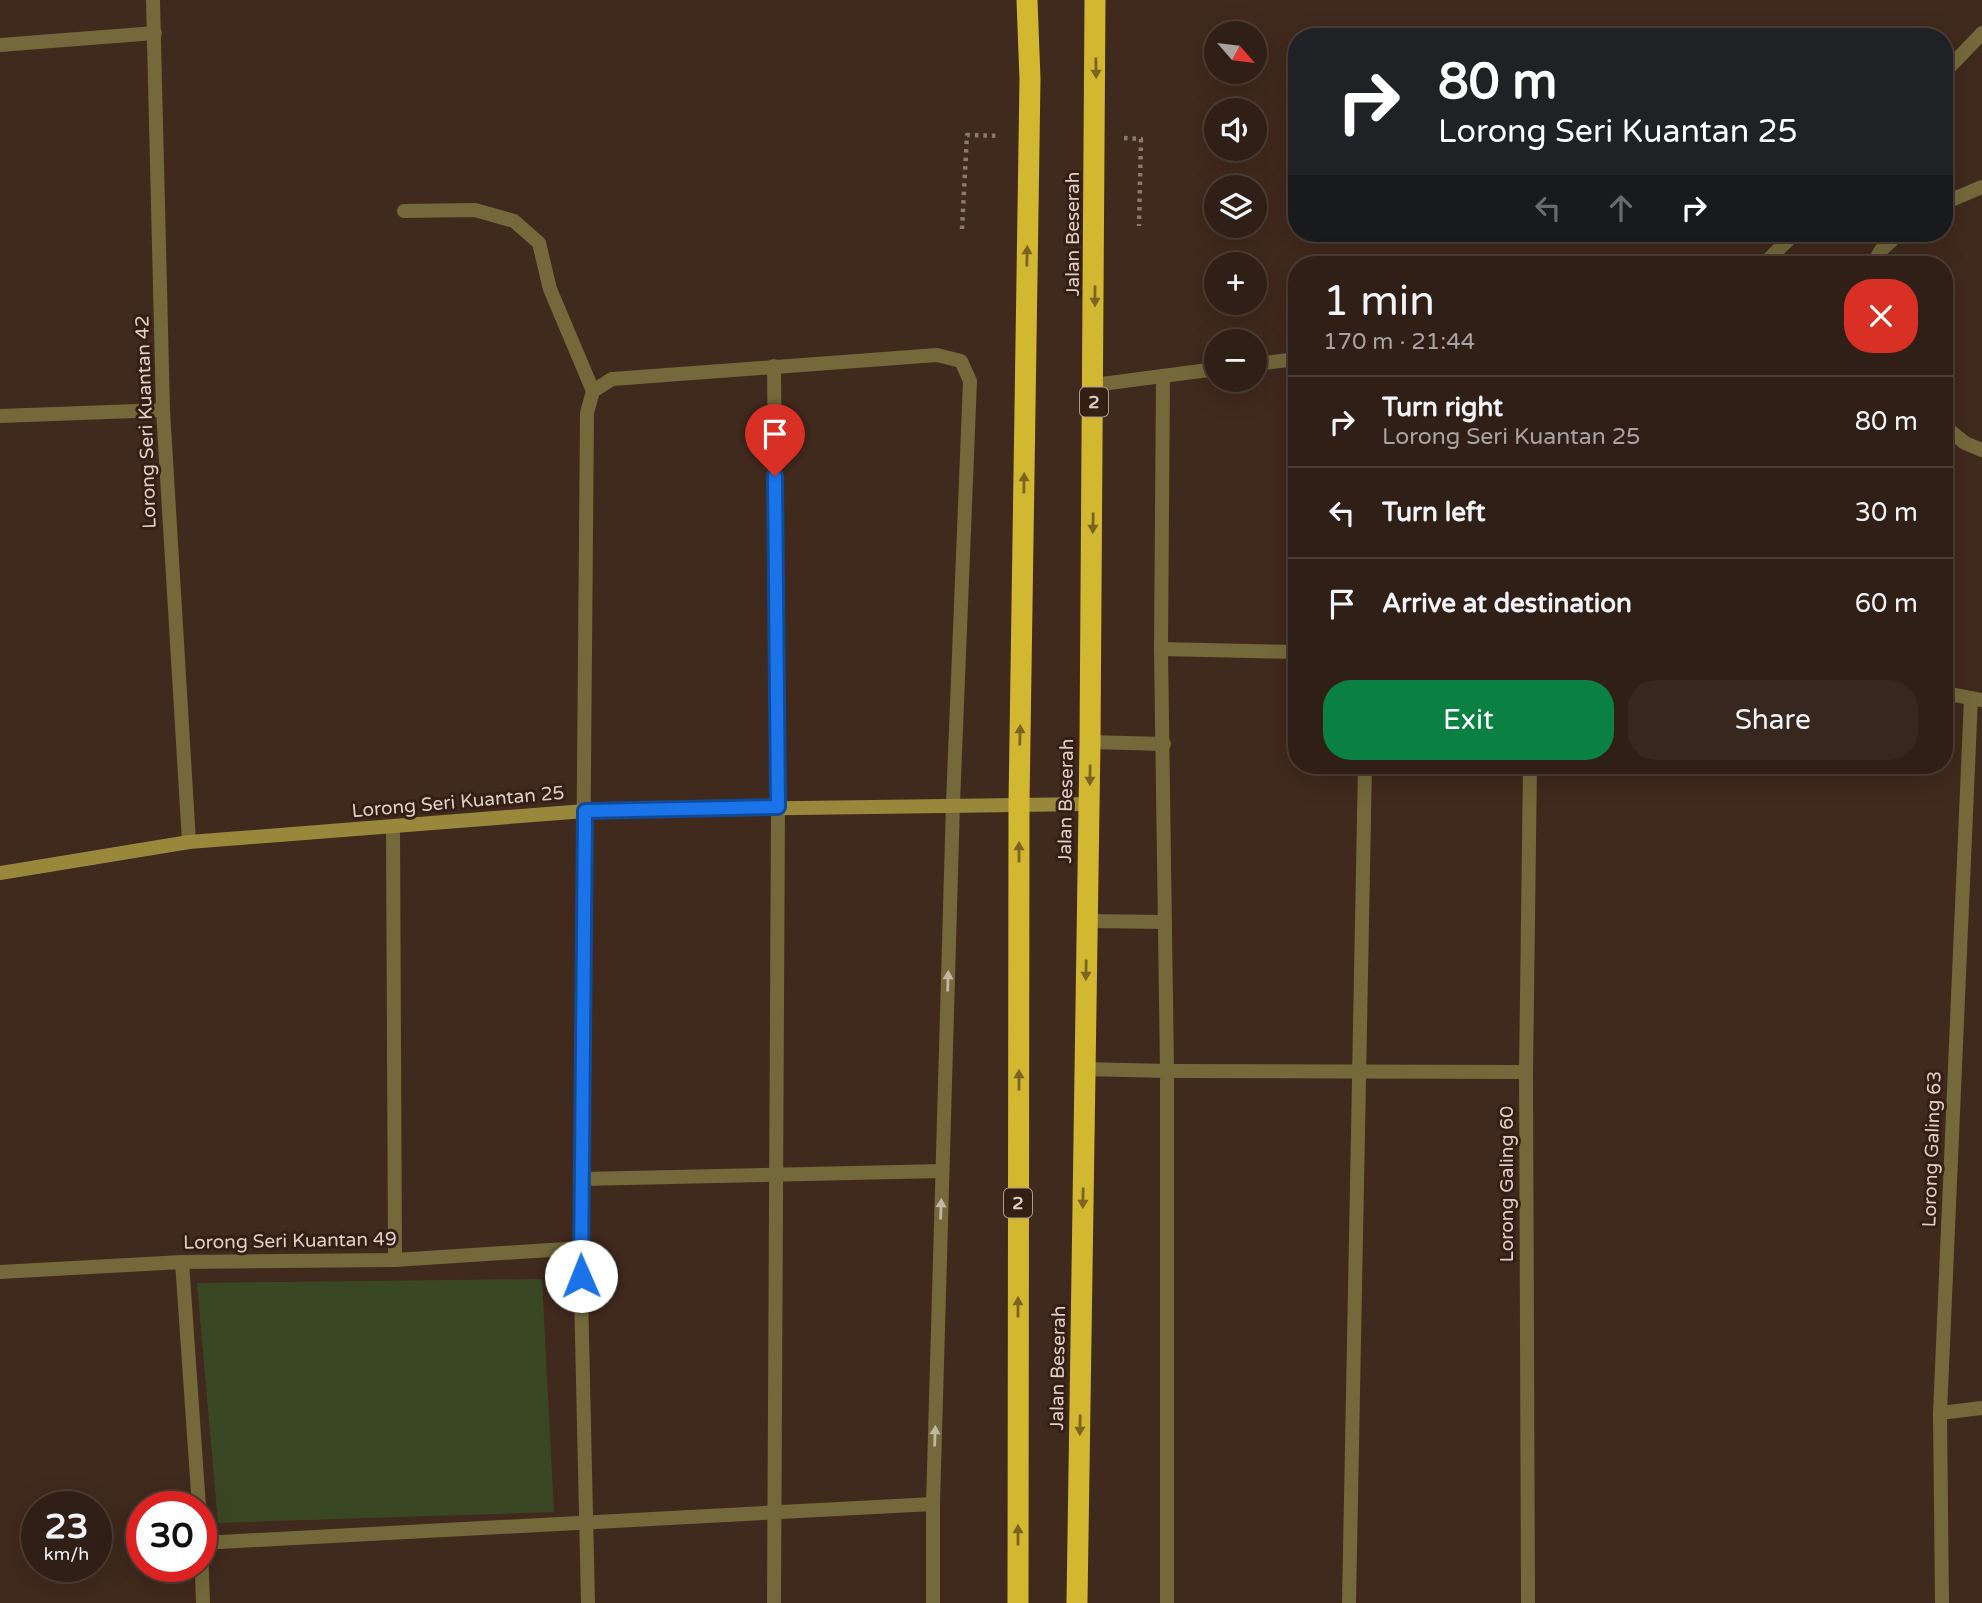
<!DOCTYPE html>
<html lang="en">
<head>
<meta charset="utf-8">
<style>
  :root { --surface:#301f16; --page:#38271f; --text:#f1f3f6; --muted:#a8a2a1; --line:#4b3d35; --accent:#0b8043 }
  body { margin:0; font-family:"Varela Round",sans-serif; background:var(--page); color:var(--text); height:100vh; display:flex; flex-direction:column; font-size:26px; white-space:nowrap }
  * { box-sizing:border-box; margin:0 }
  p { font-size:23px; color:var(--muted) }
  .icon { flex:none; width:38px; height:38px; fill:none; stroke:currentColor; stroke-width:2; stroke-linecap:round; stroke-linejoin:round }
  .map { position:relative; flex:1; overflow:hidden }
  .panel { position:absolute; left:1288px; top:256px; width:665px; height:518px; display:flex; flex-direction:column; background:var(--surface); border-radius:28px; box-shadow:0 7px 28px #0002,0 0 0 2px var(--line) }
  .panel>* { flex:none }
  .hud { position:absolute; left:1288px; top:28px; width:665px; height:214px; border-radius:28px; box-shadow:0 7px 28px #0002,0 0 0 2px var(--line); background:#202124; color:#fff; overflow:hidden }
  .needle { width:46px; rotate:118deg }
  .buttons { position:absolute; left:1204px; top:21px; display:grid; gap:14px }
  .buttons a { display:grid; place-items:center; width:63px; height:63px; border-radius:50%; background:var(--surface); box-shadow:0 7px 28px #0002,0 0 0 2px var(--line); font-size:35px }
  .speed { position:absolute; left:21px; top:1491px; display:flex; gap:14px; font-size:35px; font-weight:700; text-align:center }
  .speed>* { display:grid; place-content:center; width:91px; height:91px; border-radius:50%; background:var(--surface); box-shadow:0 7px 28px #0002,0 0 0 2px var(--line); line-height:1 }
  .speed small { font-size:18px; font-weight:400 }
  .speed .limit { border:10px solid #d22; background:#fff; color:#111 }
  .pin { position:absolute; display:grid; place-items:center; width:60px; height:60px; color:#fff; margin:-72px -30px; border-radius:50% 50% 50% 0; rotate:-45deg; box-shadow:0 0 7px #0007 }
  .pin .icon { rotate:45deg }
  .me { position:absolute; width:77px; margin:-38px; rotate:359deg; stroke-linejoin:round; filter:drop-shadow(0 0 5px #0008) }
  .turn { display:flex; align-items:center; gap:24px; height:147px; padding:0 35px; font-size:32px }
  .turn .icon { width:91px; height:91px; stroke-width:2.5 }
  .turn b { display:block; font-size:49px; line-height:60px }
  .lanes { display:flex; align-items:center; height:66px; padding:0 35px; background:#0003; justify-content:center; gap:35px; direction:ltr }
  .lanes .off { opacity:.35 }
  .round { display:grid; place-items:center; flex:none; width:74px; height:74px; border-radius:28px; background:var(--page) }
  .head { display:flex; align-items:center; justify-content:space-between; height:119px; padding:0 35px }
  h1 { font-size:42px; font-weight:600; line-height:52px }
  .primary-button { display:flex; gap:14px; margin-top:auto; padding:14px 35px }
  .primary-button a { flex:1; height:80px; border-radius:28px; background:var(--accent); color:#fff; font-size:28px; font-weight:600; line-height:80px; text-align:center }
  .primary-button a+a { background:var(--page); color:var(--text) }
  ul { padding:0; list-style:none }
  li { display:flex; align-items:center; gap:21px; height:91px; padding:0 35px; border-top:2px solid var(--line) }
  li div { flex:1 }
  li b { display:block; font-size:26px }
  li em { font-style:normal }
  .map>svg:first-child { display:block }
</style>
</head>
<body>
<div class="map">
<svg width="1982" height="1603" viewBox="0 0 1982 1603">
  <rect width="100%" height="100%" fill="#40291d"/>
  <polygon fill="#3a4725" points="542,1279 554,1512 218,1523 197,1283"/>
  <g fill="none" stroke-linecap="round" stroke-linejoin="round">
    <g stroke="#8b786e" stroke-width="4.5" stroke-dasharray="3.5 5" stroke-linecap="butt">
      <polyline points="1124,138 1141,139 1139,226"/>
      <polyline points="962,229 967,135 1000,136"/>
    </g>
    <g stroke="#73693b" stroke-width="14">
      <polyline points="404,211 475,210 514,221 539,243 550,289 593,391"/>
      <polyline points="1090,742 1164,744"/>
      <polyline points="393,827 395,1260"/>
      <polyline points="1087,921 1165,922"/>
      <polyline points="1167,1071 1526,1072"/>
      <polyline points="581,1179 942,1171"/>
      <polyline points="774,1603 778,807 774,366"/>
      <polyline points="1349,1603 1365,765"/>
    </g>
    <g stroke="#73693b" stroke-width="14">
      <polyline points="153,0 163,410 189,842"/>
      <polyline points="0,45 155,33"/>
      <polyline points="1944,73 1982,33"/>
      <polyline points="1944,203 1982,187"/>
      <polyline points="1764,264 1795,233"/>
      <polyline points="1873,264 1881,250 1900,233"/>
      <polyline points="1255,364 1297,359"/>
      <polyline points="1163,376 1161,649 1167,1071"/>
      <polyline points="1094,385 1216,369"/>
      <polyline points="0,416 163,410"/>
      <polyline points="1944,426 1965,443 1982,450"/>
      <polyline points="1161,649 1297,652"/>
      <polyline points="1944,693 1982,700"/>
      <polyline points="1084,1069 1167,1071 1167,1603"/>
      <polyline points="182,1262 199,1507"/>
      <polyline points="0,1272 182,1262 395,1260 580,1248"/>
      <polyline points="1940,1413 1982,1408"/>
      <polyline points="201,1543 933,1504"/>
      <polyline points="201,1546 203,1603"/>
      <polyline points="588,1603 580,1248 587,413 593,391 612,379 937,355 961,361 970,381 953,803 933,1504 933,1603"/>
      <polyline points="1528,1603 1526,1072 1530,765"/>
      <polyline points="1942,1603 1940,1413 1971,698"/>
    </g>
    <polyline stroke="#99883b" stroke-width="14" points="0,873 189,842 585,811 1089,804"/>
    <g stroke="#d2b731" stroke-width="21">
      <polyline points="1018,1603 1019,803 1030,79 1027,0"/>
      <polyline points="1077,1603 1090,742 1095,0"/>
    </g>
  </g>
  <defs><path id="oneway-solid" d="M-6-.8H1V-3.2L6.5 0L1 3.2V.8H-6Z" transform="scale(1.75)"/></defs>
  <g fill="#7c6321">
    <use href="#oneway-solid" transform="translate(1096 68) rotate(89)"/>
    <use href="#oneway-solid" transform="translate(1027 256) rotate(-89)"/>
    <use href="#oneway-solid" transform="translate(1095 296) rotate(90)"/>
    <use href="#oneway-solid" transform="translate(1024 483) rotate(-89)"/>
    <use href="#oneway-solid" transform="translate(1093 523) rotate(91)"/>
    <use href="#oneway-solid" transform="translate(1020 735) rotate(-89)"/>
    <use href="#oneway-solid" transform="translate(1090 775) rotate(91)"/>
    <use href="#oneway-solid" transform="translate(1019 852) rotate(-90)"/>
    <use href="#oneway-solid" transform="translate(1086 970) rotate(91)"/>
    <use href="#oneway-solid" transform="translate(1019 1080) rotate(-90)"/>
    <use href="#oneway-solid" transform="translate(1083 1198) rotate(91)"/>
    <use href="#oneway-solid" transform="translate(1018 1307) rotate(-90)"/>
    <use href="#oneway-solid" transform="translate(1080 1425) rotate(91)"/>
    <use href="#oneway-solid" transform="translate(1018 1535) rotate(-90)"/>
  </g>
  <g fill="#c3b6a5">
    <use href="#oneway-solid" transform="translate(948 981) rotate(-88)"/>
    <use href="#oneway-solid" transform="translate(941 1209) rotate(-88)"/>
    <use href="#oneway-solid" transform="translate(935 1436) rotate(-88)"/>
  </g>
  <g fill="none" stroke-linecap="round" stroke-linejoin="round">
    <defs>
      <polyline id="route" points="581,1276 585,811 778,807 775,476"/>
    </defs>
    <use href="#route" stroke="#114b97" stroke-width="18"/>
    <use href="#route" stroke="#1a73e8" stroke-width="12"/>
  </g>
  <g text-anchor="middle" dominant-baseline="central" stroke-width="6" stroke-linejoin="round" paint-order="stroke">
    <g fill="#351f14" stroke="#ab9a92" stroke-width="2">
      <rect x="1080" y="387.5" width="28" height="29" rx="5"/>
      <rect x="1004" y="1188.5" width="28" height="29" rx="5"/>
    </g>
    <g font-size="18" font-weight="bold" fill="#decfc8">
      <text x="1094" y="402">2</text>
      <text x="1018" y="1203">2</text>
    </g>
    <g font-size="19" fill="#decfc8" stroke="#351f14">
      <text transform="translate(1073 234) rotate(-90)">Jalan Beserah</text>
      <text transform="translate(146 422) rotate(-92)">Lorong Seri Kuantan 42</text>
      <text transform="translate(1066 801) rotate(-89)">Jalan Beserah</text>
      <text transform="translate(458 802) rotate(-5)">Lorong Seri Kuantan 25</text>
      <text transform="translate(1932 1149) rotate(-88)">Lorong Galing 63</text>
      <text transform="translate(1507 1184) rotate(-90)">Lorong Galing 60</text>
      <text transform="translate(290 1241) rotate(-1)">Lorong Seri Kuantan 49</text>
      <text transform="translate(1058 1368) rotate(-89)">Jalan Beserah</text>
    </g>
  </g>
</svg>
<div class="buttons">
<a><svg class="needle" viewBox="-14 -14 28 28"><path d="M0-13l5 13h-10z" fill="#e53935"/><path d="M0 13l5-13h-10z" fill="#a8a2a1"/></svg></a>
<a><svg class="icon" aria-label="sound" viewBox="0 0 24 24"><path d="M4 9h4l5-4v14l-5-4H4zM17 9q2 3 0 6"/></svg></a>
<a><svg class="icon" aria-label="layers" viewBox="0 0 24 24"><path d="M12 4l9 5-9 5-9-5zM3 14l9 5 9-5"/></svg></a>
<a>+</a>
<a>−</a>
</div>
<div class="speed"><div>23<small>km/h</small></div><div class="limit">30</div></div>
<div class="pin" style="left:775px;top:476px;background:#d93025"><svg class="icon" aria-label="arrive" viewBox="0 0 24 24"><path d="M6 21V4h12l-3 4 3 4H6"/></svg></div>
<svg class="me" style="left:581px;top:1276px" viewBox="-20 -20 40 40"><circle r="19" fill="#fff"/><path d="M0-13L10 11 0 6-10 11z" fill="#1a73e8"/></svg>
<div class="hud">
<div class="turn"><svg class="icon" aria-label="right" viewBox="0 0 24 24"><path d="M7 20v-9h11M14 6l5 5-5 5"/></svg><div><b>80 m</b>Lorong Seri Kuantan 25</div></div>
<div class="lanes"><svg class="icon off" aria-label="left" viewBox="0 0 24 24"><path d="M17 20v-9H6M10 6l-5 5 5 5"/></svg><svg class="icon off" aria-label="ahead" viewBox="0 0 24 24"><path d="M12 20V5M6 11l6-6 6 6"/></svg><svg class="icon" aria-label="right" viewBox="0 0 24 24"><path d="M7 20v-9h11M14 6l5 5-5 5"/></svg></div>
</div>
<section class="panel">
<div class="head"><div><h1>1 min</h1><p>170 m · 21:44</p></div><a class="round" style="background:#d93025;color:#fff"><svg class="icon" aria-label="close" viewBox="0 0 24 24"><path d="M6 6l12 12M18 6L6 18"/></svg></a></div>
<ul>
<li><svg class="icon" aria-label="right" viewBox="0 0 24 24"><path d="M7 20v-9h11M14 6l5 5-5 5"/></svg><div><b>Turn right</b><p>Lorong Seri Kuantan 25</p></div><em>80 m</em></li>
<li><svg class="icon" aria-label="left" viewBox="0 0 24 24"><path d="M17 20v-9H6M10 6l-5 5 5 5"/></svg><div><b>Turn left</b></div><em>30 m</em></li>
<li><svg class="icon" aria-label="arrive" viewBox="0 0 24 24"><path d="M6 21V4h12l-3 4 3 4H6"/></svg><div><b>Arrive at destination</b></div><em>60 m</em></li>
</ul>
<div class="primary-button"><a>Exit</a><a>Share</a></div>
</section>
</div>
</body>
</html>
